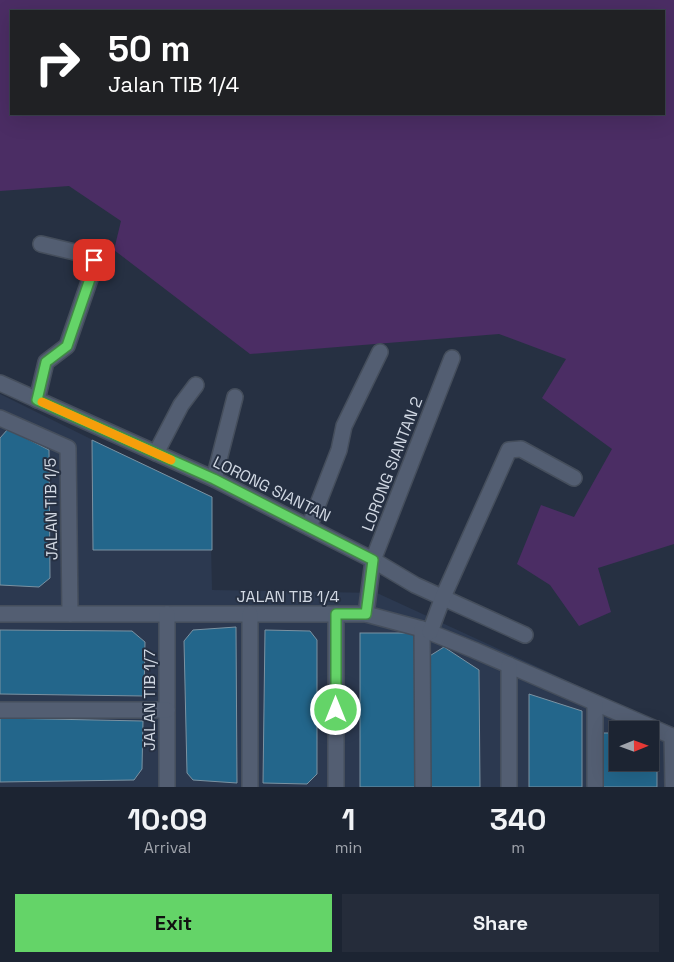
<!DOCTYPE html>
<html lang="en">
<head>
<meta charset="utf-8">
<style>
  :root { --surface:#1c2432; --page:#252c3a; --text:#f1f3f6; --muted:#a0a4ac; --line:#3a414d; --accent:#64d468 }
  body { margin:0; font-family:"Space Grotesk",sans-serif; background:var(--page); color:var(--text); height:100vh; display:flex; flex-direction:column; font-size:19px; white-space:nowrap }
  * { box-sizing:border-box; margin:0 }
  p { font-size:16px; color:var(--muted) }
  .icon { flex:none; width:28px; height:28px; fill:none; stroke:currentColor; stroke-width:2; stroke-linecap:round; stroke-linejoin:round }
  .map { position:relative; height:787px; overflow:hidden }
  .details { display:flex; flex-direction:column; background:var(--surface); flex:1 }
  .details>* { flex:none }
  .hud { position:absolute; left:10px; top:10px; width:655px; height:105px; border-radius:0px; box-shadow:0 5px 20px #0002,0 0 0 1px var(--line); background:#202124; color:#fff; overflow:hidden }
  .needle { width:32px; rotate:89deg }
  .tools { position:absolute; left:609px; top:721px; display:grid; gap:10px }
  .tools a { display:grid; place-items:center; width:50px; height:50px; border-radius:0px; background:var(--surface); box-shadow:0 5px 20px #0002,0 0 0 1px var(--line); font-size:25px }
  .pin { position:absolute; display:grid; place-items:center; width:42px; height:42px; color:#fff; margin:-21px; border-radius:10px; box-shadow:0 2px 8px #0006 }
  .me { position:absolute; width:55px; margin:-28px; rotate:0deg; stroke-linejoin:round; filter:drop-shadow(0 0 4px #0008) }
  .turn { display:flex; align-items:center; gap:18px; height:105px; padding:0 15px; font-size:22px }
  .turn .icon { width:65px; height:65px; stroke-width:2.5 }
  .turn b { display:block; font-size:35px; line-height:42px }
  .eta { display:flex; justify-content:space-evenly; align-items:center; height:85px; text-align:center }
  .eta b { font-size:30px; font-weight:700; line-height:35px }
  .primary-button { display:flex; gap:10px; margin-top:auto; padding:10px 15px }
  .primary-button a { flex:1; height:58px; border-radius:0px; background:var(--accent); color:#111; font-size:20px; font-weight:700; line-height:58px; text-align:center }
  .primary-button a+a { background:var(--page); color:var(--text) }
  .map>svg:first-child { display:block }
</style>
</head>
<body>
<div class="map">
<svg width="674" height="787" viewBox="0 0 674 787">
  <rect width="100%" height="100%" fill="#263042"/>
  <path fill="#2c3950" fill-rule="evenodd" d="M 0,394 L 210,498 L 212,590 L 377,593 L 631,710 L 674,727 L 674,787 L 0,787 ZM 618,730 L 650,730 L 650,762 L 618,762 Z"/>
  <path fill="#4b2d64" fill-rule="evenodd" d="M 0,0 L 674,0 L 674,544 L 598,568 L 611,612 L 579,626 L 550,585 L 517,564 L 541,505 L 574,517 L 612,449 L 542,398 L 566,359 L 499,334 L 250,354 L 114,250 L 121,221 L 69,186 L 0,191 ZM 11,11 L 664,11 L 664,114 L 11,114 Z"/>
  <g fill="#23668b" stroke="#7b92a2">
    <polygon points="8,429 49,450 50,578 39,587 0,585 0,438"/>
    <polygon points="92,440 212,497 212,550 93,550"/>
    <polygon points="236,627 237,783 193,780 187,773 184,641 193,630"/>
    <polygon points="0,630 132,631 145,642 144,696 0,694"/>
    <polygon points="265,630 310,631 317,640 317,774 307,784 263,783"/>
    <rect x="360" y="633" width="55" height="154"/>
    <polygon points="444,647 479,670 480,787 429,787 428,657"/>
    <polygon points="529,694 582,711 582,787 529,787"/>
    <polygon points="0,718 143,721 142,769 134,780 0,782"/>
    <polygon points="603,733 618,733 618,762 650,762 650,751 657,757 657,787 603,787"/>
  </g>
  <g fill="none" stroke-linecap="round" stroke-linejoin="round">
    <defs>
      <g id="minor">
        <polyline points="0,383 214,479 373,560 415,585 525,635"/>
        <polyline points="37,400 46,362 67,346 92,273 94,260 87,255 41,244"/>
        <polyline points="0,418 68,448 70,614"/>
        <polyline points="156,453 181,405 196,385"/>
        <polyline points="214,479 235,397"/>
        <polyline points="309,527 339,450 344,426 380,352"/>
        <polyline points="0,614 366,614 422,629 474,650 674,737"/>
        <polyline points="167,614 167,787"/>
        <polyline points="336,614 336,787"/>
        <polyline points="366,614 373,560 452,358"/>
        <polyline points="422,629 423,787"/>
        <polyline points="430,632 443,597 509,450 521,449 574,478"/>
        <polyline points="509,665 509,787"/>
        <polyline points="595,703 595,787"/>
        <polyline points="0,710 167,710"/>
        <polyline points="672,736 673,787"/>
        <polyline points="250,787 250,614"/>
      </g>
    </defs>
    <use href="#minor" stroke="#454e5c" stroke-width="18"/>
    <use href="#minor" stroke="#535e72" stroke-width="15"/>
  </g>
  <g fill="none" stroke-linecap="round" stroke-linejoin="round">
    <defs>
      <polyline id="route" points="94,260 92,273 67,346 46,362 37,400 214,479 373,560 366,614 336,614 336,710"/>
    </defs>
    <use href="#route" stroke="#418a44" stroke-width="12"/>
    <use href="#route" stroke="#64d468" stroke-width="9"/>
    <polyline stroke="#f59e0b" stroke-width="9" points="42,402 171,460"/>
  </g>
  <g text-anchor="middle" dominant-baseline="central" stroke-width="4" stroke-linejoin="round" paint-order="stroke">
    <g font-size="16" fill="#d1d8e3" stroke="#263042">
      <text transform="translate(392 464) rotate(-69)">LORONG SIANTAN 2</text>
      <text transform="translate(272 489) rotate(26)">LORONG SIANTAN</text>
      <text transform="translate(51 509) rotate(-91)">JALAN TIB 1/5</text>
      <text x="288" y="596">JALAN TIB 1/4</text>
      <text transform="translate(149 700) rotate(-90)">JALAN TIB 1/7</text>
    </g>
  </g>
</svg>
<div class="tools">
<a><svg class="needle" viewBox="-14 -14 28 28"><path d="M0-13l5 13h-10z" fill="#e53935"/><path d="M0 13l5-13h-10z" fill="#a0a4ac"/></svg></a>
</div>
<div class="pin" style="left:94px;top:260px;background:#d93025"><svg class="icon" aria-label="arrive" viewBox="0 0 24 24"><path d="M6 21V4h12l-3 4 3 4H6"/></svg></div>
<svg class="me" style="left:336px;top:710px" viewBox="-20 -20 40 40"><circle r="17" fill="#64d468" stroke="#fff" stroke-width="3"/><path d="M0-11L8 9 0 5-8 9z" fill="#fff"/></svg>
<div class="hud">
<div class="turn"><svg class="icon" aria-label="right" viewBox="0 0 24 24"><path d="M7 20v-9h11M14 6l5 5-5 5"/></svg><div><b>50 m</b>Jalan TIB 1/4</div></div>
</div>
</div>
<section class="details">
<div class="eta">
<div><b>10:09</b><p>Arrival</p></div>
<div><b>1</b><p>min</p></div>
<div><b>340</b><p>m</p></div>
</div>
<div class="primary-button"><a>Exit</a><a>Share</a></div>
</section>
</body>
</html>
